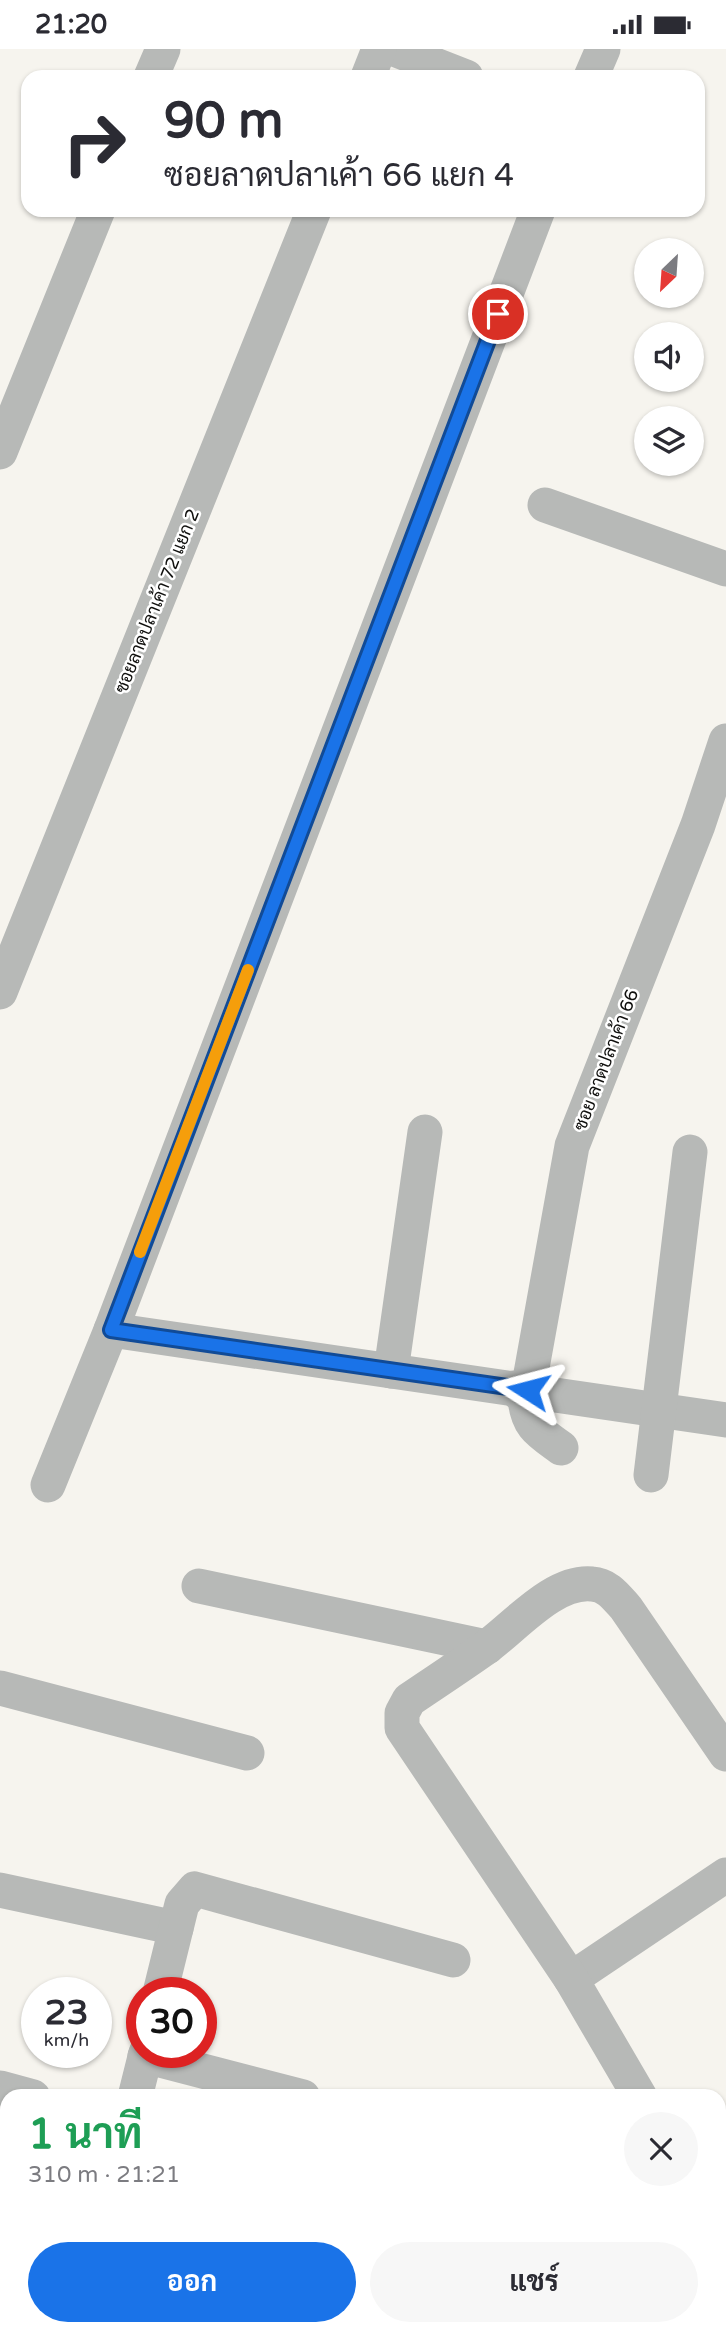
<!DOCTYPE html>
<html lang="th">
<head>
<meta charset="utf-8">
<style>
  :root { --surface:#fff; --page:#f7f7f7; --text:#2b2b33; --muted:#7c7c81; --accent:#1a73e8 }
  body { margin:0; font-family:"Varela Round",Sarabun,sans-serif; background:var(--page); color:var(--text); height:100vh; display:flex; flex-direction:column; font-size:26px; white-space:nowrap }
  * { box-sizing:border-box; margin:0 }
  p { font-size:23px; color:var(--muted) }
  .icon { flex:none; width:38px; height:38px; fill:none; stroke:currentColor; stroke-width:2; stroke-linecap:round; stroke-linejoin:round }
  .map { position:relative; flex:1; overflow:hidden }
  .details { position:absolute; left:0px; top:2040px; width:726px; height:247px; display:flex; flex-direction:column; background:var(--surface); border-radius:21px 21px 0 0; box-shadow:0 2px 5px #0004 }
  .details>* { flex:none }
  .banner { position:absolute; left:21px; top:21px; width:684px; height:147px; border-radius:21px; box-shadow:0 2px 5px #0004; background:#fff; color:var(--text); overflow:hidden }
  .needle { width:46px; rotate:205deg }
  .controls { position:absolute; left:634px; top:189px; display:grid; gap:14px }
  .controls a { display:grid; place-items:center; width:70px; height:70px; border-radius:50%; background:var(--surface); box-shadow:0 2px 5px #0004; font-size:35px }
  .speed { position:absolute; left:21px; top:1928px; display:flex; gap:14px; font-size:35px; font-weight:700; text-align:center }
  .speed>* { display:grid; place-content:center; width:91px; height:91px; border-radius:50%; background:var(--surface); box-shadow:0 2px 5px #0004; line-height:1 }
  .speed small { font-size:18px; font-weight:400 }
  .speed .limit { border:10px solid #d22; background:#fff; color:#111 }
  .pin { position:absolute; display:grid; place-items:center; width:60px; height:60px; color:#fff; margin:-30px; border:4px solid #fff; border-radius:50%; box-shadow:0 2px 7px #0007 }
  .me { position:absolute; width:77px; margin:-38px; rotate:279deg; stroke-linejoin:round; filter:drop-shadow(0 0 5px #0008) }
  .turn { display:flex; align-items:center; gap:24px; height:147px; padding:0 28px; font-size:32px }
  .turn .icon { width:91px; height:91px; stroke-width:2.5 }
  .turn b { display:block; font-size:49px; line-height:60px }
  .round { display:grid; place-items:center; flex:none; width:74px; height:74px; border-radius:37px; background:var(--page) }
  .overview { display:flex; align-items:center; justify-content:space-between; height:119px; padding:0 28px }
  h1 { font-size:42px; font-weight:700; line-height:52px; color:#1e9e55 }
  .button { display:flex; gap:14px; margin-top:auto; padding:14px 28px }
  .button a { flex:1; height:80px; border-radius:42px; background:var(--accent); color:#fff; font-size:28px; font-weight:700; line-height:80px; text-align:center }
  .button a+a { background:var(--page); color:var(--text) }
  .status { display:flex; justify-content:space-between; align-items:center; height:49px; padding:0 35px; background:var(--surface); direction:ltr }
  .status svg { height:19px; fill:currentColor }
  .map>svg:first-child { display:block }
</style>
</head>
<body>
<div class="status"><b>21:20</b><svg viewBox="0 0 49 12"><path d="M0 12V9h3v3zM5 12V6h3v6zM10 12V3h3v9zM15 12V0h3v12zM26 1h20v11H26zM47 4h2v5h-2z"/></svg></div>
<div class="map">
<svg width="726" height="2287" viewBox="0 0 726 2287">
  <rect width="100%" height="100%" fill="#f6f4ee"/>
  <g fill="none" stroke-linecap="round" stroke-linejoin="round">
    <g stroke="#b7b9b7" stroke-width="35">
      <polyline points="394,0 466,28"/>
      <polyline points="151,28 163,0"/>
      <polyline points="368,28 379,0"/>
      <polyline points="591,28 603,0"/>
      <polyline points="0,403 98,161"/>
      <polyline points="545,456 726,520"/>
      <polyline points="0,943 314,161"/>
      <polyline points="111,1281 726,1371"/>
      <polyline points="391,1322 425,1083"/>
      <path d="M 514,1339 L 525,1350 C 528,1378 539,1383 561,1399"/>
      <polyline points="528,1341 572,1097 698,776 726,692"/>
      <polyline points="651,1426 690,1103"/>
      <polyline points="48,1436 111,1281 538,161"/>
      <polyline points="199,1537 487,1598"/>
      <polyline points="0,1639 247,1704"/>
      <polyline points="0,1841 176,1879"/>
      <polyline points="571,1930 726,1826"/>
      <polyline points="160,1944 182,1855 195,1840 453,1911"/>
      <polyline points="145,2007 303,2048"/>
      <polyline points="0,2039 33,2048"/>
      <polyline points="135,2048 146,2004"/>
      <path d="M 640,2048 L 571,1930 L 402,1679 L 402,1664 L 409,1651 C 434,1634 460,1617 484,1600 C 514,1579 553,1531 592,1535 C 608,1536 616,1548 626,1559 L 726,1705"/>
      <polyline points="719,2158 726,2154"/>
      <polyline points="719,2181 726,2191"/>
      <polyline points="171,2280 174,2287"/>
      <polyline points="84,2287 85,2280"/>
      <polyline points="490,2287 502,2280"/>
    </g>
  </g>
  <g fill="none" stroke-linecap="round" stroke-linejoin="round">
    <defs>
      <polyline id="route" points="498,265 111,1281 528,1341"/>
    </defs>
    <use href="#route" stroke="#114b97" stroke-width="18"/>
    <use href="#route" stroke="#1a73e8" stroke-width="12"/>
    <polyline stroke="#f59e0b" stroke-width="12" points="140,1203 248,921"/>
  </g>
  <g text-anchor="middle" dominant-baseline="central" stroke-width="5" stroke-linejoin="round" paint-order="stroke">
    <g font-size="18" fill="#10100e" stroke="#fff">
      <text transform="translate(157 552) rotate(-68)">ซอยลาดปลาเค้า 72 แยก 2</text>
      <text transform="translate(606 1011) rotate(-69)">ซอย ลาดปลาเค้า 66</text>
    </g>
  </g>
</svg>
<div class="controls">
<a><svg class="needle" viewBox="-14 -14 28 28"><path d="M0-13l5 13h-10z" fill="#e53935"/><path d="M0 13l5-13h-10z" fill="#7c7c81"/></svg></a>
<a><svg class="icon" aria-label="sound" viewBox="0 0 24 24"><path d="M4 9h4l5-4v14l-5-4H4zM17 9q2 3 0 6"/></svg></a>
<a><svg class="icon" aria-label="layers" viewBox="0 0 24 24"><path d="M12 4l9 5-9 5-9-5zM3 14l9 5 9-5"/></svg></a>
</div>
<div class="speed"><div>23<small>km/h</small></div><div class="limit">30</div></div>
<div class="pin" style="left:498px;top:265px;background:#d93025"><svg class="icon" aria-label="arrive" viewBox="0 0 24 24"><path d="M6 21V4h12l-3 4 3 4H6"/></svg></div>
<svg class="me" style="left:528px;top:1341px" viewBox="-20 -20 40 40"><path d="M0-17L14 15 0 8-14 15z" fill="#1a73e8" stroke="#fff" stroke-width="4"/></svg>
<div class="banner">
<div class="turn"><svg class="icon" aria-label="right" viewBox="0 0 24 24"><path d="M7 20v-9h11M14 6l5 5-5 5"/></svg><div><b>90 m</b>ซอยลาดปลาเค้า 66 แยก 4</div></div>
</div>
<section class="details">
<div class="overview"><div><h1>1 นาที</h1><p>310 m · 21:21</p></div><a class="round"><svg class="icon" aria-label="close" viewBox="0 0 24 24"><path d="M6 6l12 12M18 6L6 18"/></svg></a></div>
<div class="button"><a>ออก</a><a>แชร์</a></div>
</section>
</div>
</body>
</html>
